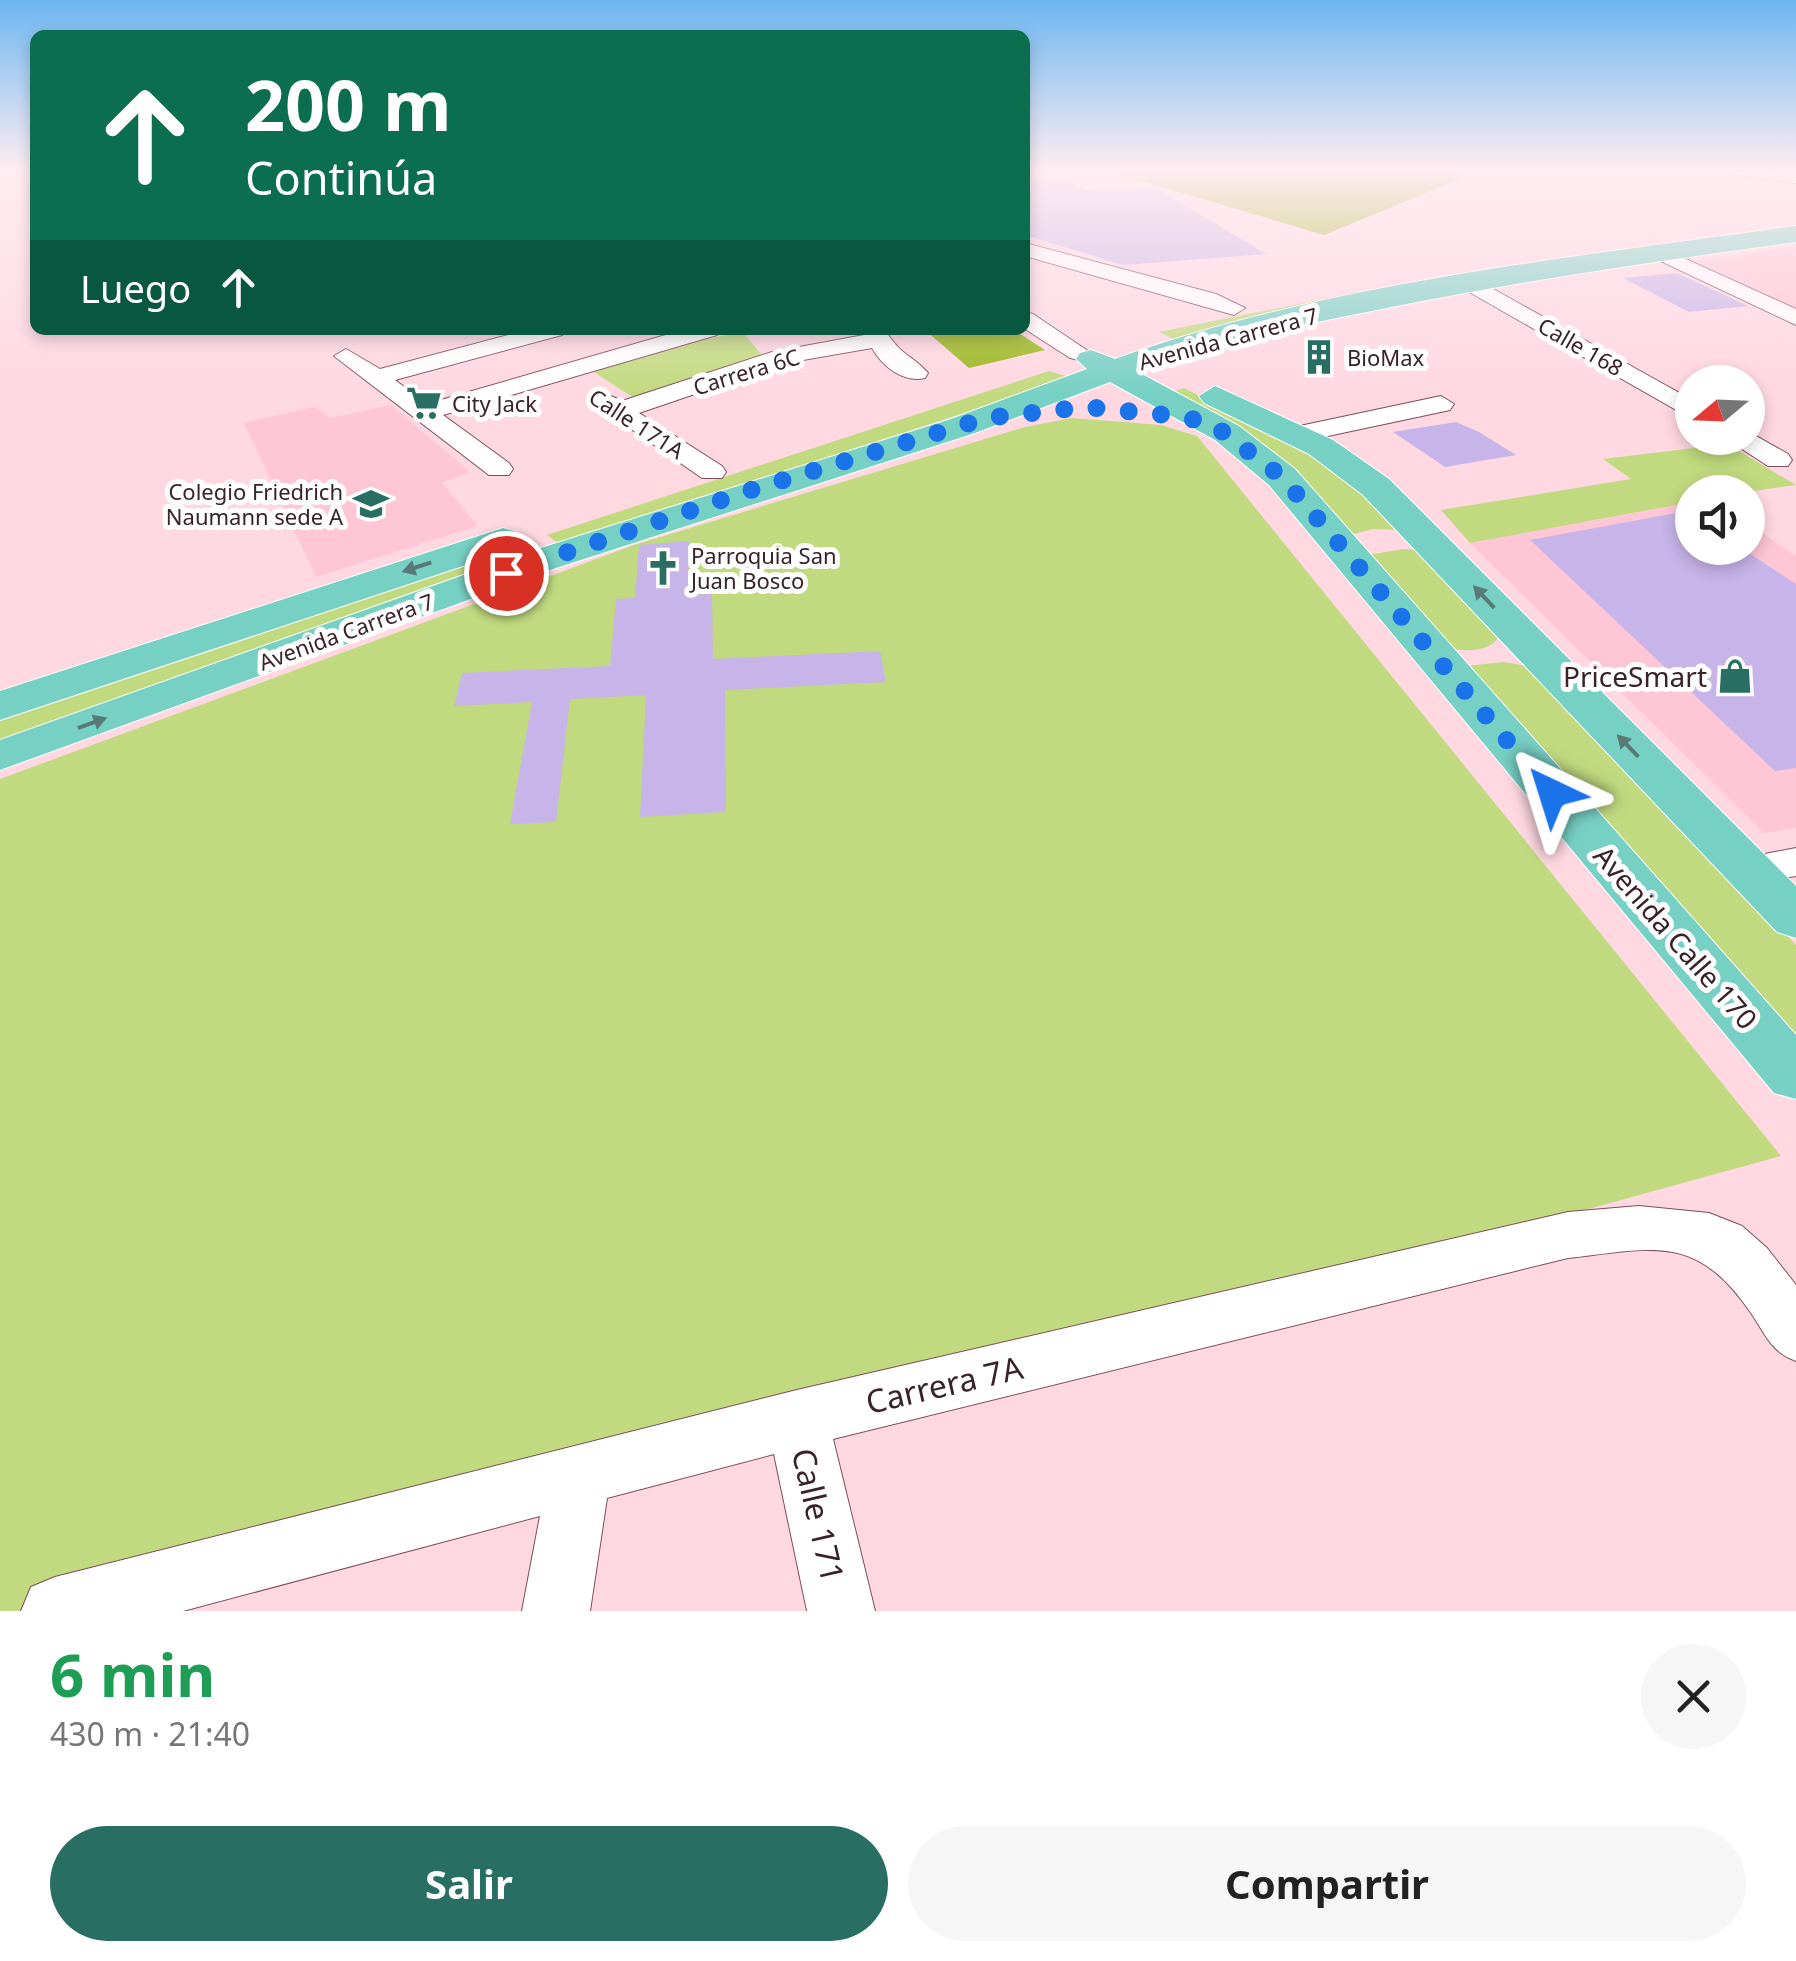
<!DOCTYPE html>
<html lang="es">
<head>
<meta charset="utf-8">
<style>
  :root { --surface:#fff; --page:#f6f6f6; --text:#222; --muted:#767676; --accent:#286e63 }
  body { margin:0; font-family:"Noto Sans",sans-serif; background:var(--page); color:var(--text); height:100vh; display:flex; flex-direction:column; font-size:38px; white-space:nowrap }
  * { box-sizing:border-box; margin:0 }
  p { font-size:32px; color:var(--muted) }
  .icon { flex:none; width:55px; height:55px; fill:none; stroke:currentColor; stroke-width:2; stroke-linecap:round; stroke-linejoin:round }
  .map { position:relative; height:1611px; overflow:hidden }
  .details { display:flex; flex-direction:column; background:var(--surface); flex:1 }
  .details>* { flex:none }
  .guide { position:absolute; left:30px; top:30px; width:1000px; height:305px; border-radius:15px; box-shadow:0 5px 15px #0003; background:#0b6e4f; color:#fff; overflow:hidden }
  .needle { width:65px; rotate:251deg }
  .controls { position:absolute; left:1675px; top:365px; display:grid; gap:20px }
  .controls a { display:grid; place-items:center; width:90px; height:90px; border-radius:50%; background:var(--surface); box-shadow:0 5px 15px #0003; font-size:50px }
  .pin { position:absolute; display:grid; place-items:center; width:85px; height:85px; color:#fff; margin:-42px; border:5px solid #fff; border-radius:50%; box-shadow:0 2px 10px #0007 }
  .me { position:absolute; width:110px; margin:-55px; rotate:319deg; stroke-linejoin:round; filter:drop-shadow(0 0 8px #0008) }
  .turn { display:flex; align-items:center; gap:35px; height:210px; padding:0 50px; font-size:45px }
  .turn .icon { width:130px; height:130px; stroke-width:2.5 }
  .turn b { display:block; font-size:70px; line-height:85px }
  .then { display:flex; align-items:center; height:95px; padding:0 50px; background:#0003; gap:20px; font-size:38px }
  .round { display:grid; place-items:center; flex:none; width:105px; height:105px; border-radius:52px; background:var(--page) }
  .headline { display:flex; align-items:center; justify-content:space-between; height:170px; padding:0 50px }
  h1 { font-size:60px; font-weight:700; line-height:75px; color:#1e9e55 }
  .primary-button { display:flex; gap:20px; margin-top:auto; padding:20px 50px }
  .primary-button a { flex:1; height:115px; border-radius:60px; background:var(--accent); color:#fff; font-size:40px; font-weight:700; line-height:115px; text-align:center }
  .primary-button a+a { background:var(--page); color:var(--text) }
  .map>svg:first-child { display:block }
</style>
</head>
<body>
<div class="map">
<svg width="1796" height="1611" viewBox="0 0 1796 1611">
  <rect width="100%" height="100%" fill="#ffd8e2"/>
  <g fill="#ffc6d5">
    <polygon points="1796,248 1796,312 1689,262"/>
    <polygon points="391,405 470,472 442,483 478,526 316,577 244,423 314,407 331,418"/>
    <polygon points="1692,502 1692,548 1748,548 1748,523 1796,556 1796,828 1764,833 1470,543"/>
  </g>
  <g fill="#c1da7f">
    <polygon points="1358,292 1371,299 1175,340 1159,332"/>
    <polygon points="743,332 766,360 634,398 592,371 659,348"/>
    <polygon points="1049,371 1073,378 559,544 547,535"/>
    <polygon points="1184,388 1336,465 1403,530 1373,529 1346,536 1164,395"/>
    <polygon points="1072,418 1161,425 1197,436 1781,1156 127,1611 0,1611 0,779 634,545 1025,427"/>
    <polygon points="1727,444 1796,485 1747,492 1692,492 1692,502 1470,543 1441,510 1631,479 1603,459"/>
    <path d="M 1403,549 L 1419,550 L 1499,637 C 1489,652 1468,651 1451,649 L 1368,555 Z"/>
    <polygon points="486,555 498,566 0,745 0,715"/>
    <polygon points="1504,662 1522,665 1543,676 1796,945 1796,1048 1466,666"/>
  </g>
  <g fill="#98b71a">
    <polygon points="1101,169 1453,169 1465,177 1324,235"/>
    <polygon points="925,330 1014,330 1045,350 969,368"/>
  </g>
  <g fill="#c7b4e8">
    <polygon points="1059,175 1086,190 1158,189 1266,254 1123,265 1025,235 1025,180"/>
    <polygon points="1677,273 1748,306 1689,312 1623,278"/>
    <polygon points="1456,422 1479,432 1516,455 1445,467 1393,432"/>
    <polygon points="1692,510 1692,548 1741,548 1796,584 1796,768 1775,771 1530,540"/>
    <polygon points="689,541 688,595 712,594 713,659 880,651 886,682 725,690 726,812 640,817 646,695 570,699 556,822 510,824 532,702 454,706 462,673 610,666 616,599 635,598 639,545"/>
  </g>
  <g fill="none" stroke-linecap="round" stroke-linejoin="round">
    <defs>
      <g id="minor">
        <polygon points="1725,169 1796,173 1796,183 1734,174"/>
        <polygon points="1025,243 1216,294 1245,308 1234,315 1025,256"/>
        <polygon points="1657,246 1796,309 1796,325 1650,256 1647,252"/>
        <polygon points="1470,276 1692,400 1692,419 1462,288 1459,283"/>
        <polygon points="1025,312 1033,314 1091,353 1079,360 1070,358 1025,329"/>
        <polygon points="527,330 566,330 562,335 395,380 427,404 683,330 721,330 717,335 443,415 509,463 513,469 509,475 489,475 334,356 346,349 380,369"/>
        <path d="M 861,330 L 885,330 C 902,357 911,354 928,373 L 925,378 C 903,383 882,366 872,348 L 786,363 L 639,413 L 722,466 L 726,472 L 722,478 L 702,478 L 589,400 L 602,392 L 622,401 L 772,352 L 864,335 Z"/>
        <polygon points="1441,396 1454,404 1450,410 1295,443 1281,435 1295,427"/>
        <polygon points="1749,432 1788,454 1792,460 1788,466 1768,466 1725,438 1748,438"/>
        <polygon points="1796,848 1796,876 1749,884 1734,880 1728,870 1734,860"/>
        <path d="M 1639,1206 L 1709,1213 L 1742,1226 L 1767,1248 L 1796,1285 L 1796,1361 C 1771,1352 1766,1335 1751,1313 C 1696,1233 1655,1248 1568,1258 L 833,1439 L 875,1611 L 807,1611 L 774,1454 L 607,1498 L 590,1611 L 522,1611 L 540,1516 L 183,1611 L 21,1611 L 31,1587 L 55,1577 L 797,1390 L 1568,1212 Z"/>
      </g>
      <g id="major">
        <path d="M 1796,226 L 1796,242 C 1657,261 1519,281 1382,309 C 1299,325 1217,342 1138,372 L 1239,426 L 1295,469 L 1796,1035 L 1796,1099 L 1774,1093 L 1269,485 L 1215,440 L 1110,382 L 975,433 L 556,568 L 0,770 L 0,740 L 528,552 L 951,419 L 1087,369 L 1076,359 L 1080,353 L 1091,350 L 1115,359 C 1325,283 1575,257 1796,226 Z"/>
        <polygon points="1215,386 1333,440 1389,479 1796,886 1796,938 1777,932 1363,495 1309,454 1204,403 1199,396"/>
        <polygon points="503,528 517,532 522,540 517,548 0,720 0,691"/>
      </g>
    </defs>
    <use href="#minor" stroke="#804b5a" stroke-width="2"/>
    <use href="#major" stroke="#fff" stroke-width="2"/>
    <use href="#minor" fill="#fff" fill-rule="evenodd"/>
    <use href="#major" fill="#77d0c4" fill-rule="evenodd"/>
  </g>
  <defs><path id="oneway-solid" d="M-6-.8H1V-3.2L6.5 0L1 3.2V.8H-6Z" transform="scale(2.5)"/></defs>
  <g fill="#587976">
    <use href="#oneway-solid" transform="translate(417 567) rotate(162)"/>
    <use href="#oneway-solid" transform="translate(1484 597) rotate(-133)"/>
    <use href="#oneway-solid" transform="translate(92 723) rotate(-20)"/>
    <use href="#oneway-solid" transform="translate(1628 746) rotate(-134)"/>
  </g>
  <linearGradient id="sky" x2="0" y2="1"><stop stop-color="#6cb6f0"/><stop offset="0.43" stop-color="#ffedf2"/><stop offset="1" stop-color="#ffedf2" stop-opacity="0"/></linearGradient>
  <rect width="1796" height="395" fill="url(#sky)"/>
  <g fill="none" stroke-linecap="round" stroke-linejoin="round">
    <polyline stroke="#1a73e8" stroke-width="18" stroke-dasharray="0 32.4" points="506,573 754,489 986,418 1085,407 1177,416 1211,423 1282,477 1552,793"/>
  </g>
  <defs>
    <symbol id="building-bare" viewBox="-9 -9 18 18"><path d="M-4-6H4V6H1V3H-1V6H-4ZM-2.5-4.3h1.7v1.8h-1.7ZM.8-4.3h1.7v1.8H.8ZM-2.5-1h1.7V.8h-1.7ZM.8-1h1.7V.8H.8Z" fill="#286e63" stroke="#fff" stroke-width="2.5" paint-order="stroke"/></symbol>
    <symbol id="supermarket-bare" viewBox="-9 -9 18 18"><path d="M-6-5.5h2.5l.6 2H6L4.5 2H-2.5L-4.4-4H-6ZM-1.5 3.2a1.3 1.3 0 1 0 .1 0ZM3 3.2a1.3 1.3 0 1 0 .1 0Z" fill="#286e63" stroke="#fff" stroke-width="2.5" paint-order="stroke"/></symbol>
    <symbol id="school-bare" viewBox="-9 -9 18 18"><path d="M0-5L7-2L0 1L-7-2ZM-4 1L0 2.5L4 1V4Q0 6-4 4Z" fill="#286e63" stroke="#fff" stroke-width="2.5" paint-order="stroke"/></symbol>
    <symbol id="church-bare" viewBox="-9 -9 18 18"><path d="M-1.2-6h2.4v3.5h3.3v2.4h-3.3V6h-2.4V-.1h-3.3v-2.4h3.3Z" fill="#286e63" stroke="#fff" stroke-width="2.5" paint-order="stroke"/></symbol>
    <symbol id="shop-bare" viewBox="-9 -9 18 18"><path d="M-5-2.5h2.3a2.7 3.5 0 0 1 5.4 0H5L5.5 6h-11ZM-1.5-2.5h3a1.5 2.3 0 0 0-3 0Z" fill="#286e63" stroke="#fff" stroke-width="2.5" paint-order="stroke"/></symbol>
  </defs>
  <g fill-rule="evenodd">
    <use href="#building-bare" x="1294" y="332" width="50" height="50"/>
    <use href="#supermarket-bare" x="399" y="378" width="50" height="50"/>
    <use href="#school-bare" x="346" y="479" width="50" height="50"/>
    <use href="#church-bare" x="638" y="543" width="50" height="50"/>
    <use href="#shop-bare" x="1710" y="651" width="50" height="50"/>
  </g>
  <g text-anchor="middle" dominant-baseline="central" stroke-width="10" stroke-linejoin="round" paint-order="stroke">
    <g font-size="22" fill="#392228" stroke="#fff">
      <text transform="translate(1228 338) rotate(-15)">Avenida Carrera 7</text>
      <text transform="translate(1581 346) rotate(30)">Calle 168</text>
      <text transform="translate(746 371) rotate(-17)">Carrera 6C</text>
      <text transform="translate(637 423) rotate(33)">Calle 171A</text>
      <text transform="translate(346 631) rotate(-20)">Avenida Carrera 7</text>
    </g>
    <g font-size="22" fill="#392228" stroke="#fff" text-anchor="start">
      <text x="1347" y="357">BioMax</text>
      <text x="452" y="403">City Jack</text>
      <text x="343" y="491" text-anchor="end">Colegio Friedrich<tspan x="343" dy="25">Naumann sede A</tspan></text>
      <text x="691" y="555">Parroquia San<tspan x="691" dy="25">Juan Bosco</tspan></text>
    </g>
    <g font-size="28" fill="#392228" stroke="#fff" text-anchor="end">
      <text x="1707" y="676">PriceSmart</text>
    </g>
    <g font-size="28" fill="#392228" stroke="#fff">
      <text transform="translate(1676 937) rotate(49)">Avenida Calle 170</text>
    </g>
    <g font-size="32" fill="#392228" stroke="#fff">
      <text transform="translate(944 1384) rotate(-13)">Carrera 7A</text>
      <text transform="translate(819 1515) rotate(77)">Calle 171</text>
    </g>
  </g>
</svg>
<div class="controls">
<a><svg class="needle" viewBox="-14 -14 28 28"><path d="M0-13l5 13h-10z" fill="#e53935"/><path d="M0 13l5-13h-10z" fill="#767676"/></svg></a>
<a><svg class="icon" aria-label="sound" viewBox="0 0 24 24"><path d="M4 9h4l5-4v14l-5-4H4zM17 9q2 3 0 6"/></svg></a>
</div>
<div class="pin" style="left:506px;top:573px;background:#d93025"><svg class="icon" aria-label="arrive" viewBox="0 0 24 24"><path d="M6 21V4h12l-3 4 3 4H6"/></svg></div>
<svg class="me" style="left:1552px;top:793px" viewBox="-20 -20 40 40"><path d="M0-17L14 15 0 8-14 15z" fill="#1a73e8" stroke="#fff" stroke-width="4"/></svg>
<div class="guide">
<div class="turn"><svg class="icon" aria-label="ahead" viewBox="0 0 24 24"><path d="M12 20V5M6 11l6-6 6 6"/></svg><div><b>200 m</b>Continúa</div></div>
<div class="then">Luego<svg class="icon" aria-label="ahead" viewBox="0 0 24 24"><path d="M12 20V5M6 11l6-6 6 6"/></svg></div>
</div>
</div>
<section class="details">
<div class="headline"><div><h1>6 min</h1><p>430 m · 21:40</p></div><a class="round"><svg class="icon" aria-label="close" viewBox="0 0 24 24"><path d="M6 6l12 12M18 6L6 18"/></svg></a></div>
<div class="primary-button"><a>Salir</a><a>Compartir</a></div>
</section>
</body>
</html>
